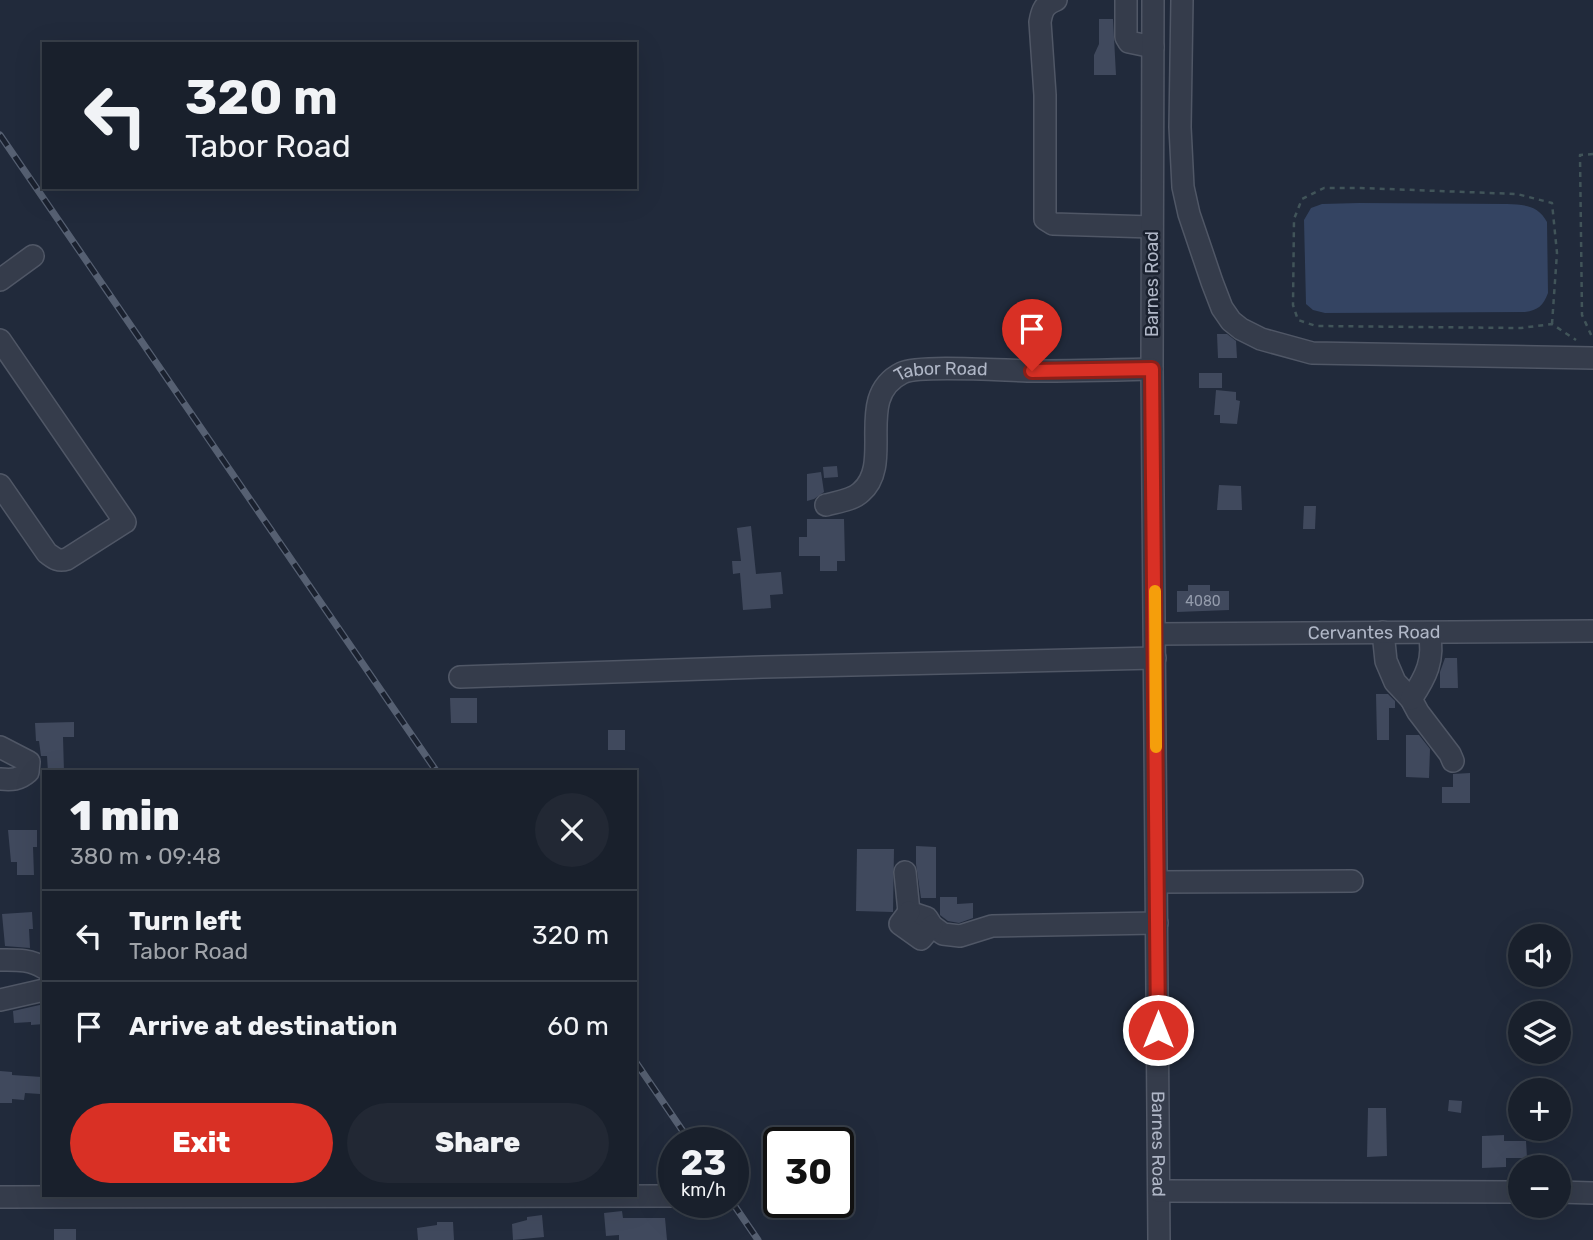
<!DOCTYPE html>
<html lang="en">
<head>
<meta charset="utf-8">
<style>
  :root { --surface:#19202c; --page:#222834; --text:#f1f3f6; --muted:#9fa3a9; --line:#373e48; --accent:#d93025 }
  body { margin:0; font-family:Rubik,sans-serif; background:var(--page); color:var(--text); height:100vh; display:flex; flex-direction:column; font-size:26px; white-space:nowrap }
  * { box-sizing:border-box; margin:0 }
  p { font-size:23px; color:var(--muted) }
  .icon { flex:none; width:38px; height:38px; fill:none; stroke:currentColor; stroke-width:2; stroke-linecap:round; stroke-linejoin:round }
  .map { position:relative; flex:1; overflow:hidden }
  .side { position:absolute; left:42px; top:770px; width:595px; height:427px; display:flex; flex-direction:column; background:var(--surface); border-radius:0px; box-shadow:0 7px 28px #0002,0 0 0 2px var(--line) }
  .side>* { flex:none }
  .top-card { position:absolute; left:42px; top:42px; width:595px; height:147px; border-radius:0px; box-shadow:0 7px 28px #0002,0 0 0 2px var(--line); background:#19202c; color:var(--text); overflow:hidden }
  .controls { position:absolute; left:1508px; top:924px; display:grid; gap:14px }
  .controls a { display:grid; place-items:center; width:63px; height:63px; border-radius:50%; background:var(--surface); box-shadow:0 7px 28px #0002,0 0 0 2px var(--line); font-size:35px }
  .speed { position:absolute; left:658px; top:1127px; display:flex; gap:14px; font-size:35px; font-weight:700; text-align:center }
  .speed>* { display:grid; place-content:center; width:91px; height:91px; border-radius:50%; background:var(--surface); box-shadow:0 7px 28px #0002,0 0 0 2px var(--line); line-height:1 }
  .speed small { font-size:18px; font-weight:400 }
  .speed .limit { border:4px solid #111; border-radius:10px; background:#fff; color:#111 }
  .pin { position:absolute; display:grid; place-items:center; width:60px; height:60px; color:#fff; margin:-72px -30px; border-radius:50% 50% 50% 0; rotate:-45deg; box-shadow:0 0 7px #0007 }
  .pin .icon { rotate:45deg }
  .me { position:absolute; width:77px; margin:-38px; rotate:0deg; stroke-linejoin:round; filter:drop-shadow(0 0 5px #0008) }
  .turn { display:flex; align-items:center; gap:24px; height:147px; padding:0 28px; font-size:32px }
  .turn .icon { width:91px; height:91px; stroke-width:2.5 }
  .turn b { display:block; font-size:49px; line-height:60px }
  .round { display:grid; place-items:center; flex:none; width:74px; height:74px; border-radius:37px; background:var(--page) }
  .summary { display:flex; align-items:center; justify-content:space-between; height:119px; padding:0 28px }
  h1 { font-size:42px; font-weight:800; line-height:52px }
  .cta { display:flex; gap:14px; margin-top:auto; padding:14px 28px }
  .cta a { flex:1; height:80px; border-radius:42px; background:var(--accent); color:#fff; font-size:28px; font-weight:800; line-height:80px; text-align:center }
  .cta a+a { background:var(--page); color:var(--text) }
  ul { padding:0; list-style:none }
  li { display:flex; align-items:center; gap:21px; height:91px; padding:0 28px; border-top:2px solid var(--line) }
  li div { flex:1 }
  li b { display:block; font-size:26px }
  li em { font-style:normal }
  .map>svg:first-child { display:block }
</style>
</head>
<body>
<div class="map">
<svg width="1593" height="1240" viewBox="0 0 1593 1240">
  <rect width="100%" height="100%" fill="#212a3b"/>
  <path fill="#344462" d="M 1359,203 L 1507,204 C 1525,205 1538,205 1547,222 L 1548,293 C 1543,306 1538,310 1525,312 L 1325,313 L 1313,310 L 1306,304 L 1304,220 L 1311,208 L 1322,204 Z"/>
  <g fill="#40495d">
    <polygon points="1099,19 1113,19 1116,75 1094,75 1094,55 1099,44"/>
    <polygon points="1217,334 1227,334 1236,341 1237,358 1218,358"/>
    <rect x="1199" y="373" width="23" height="15"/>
    <polygon points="1216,390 1236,392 1236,400 1240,401 1237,424 1220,423 1220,415 1214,415"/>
    <polygon points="837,466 838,477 824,478 823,467"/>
    <polygon points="821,472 824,492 814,499 807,501 807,474"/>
    <polygon points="1219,485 1241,486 1242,510 1217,510"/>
    <polygon points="1304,506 1316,506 1315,529 1303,529"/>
    <polygon points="807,519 844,519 845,561 837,561 837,571 820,571 820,556 799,556 799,537 807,537"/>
    <polygon points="751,526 756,574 781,572 783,594 770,595 771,608 743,610 740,573 733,574 732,561 741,561 737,528"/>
    <polygon points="1188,585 1210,585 1210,591 1229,591 1229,610 1177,612 1177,591 1188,591"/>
    <polygon points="1445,658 1457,658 1458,688 1440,688 1440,672"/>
    <polygon points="1376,694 1388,694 1395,701 1395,708 1389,708 1389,740 1377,740"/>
    <polygon points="450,698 477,698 477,723 451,723"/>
    <polygon points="74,722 74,737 63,737 64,772 48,772 47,756 41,756 39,741 36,741 35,723"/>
    <rect x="608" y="730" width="17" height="20"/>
    <polygon points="1406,735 1419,735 1430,749 1429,778 1406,777"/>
    <polygon points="1470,773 1470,803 1442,803 1442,787 1453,787 1453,774"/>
    <polygon points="8,830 37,830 37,847 33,847 34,875 17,875 17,862 11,862"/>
    <polygon points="916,846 936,847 936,898 921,898 916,864"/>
    <polygon points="857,849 894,849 893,912 856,911"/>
    <polygon points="940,897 957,897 957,904 973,903 973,918 959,923 948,921 940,915"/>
    <polygon points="32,912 33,929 29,929 30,948 5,946 2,914"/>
    <polygon points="44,1004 44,1024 31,1025 31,1022 14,1023 13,1011"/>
    <polygon points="0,1071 12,1072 12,1075 42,1077 40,1094 25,1093 24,1100 12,1099 12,1103 0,1103"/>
    <polygon points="1449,1100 1462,1101 1461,1113 1448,1111"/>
    <polygon points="1368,1108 1386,1108 1387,1156 1367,1157"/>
    <polygon points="1504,1135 1504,1141 1526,1141 1527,1158 1506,1158 1506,1167 1482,1168 1482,1136"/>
    <polygon points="622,1211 623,1218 665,1218 667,1240 619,1240 619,1235 606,1236 604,1213"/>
    <polygon points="542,1215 544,1237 513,1240 512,1224 527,1220 527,1217"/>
    <polygon points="437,1222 453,1222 454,1240 418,1240 417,1228 437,1225"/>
    <rect x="54" y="1229" width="22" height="11"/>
  </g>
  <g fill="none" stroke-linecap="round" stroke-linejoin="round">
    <defs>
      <g id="minor">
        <path d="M 1056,0 C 1044,5 1042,10 1040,22 L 1045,95 L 1045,219 L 1053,224 L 1152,227"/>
        <polyline points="1126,0 1126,37 1129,42 1153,47"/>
        <path id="s1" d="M 1153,0 L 1152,369 L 1159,1240"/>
        <polyline points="1182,0 1180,127 1183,187 1189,214 1212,282 1222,308 1231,321 1241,329 1261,339 1312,353 1593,358"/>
        <polyline points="0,280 33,256"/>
        <path d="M 0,340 L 125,522 L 67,559 C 58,562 54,558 47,553 L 0,485"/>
        <path id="s2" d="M 826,505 C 837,502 853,500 861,492 C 895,463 853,397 902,373 C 920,364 1009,371 1034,371 C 1074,371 1113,370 1152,369"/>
        <polyline points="1383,632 1386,661 1395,682 1411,699 1418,712 1450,754 1453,761"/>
        <path id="s3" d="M 1155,634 L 1593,631"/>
        <polyline points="460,677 763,667 1155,658"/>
        <path d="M 1411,699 C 1426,677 1435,659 1429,633"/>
        <path d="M 0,747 L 29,762 L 28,772 C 19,780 12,780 0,779"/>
        <polyline points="905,872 909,912 927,918 932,926 943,934 960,936 992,926 1157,923"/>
        <polyline points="1157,882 1352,881"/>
        <polyline points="909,912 900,924 921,939 932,926"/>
        <path d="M 0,960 C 16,960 30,959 44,968"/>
        <polyline points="0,1000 44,990"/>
        <polyline points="1159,1191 1521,1192"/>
        <polyline points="1559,1192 1593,1193"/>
        <polyline points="0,1197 672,1196"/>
      </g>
    </defs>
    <use href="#minor" stroke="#505766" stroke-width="24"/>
    <g stroke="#415459" stroke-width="2.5" stroke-dasharray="5 5" stroke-linecap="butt">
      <polyline points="1593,154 1580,155 1582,315 1593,339"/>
      <polyline points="1552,324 1557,253 1552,203 1517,194 1361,188 1324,188 1302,199 1294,219 1293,305 1298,320 1316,326 1521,328 1552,324 1576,340"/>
    </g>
    <use href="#minor" stroke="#353c4b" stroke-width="21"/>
    <defs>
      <g id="rail">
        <polyline points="0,135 437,772"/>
        <polyline points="635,1061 691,1143"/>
        <polyline points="732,1202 758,1240"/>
      </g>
    </defs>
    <use href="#rail" stroke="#566072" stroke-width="7"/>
    <use href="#rail" stroke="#1a212f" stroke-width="4.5" stroke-dasharray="13" stroke-linecap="butt"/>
  </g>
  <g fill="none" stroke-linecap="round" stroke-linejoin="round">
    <defs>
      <polyline id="route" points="1032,371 1152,369 1158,1030"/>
    </defs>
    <use href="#route" stroke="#8d1f18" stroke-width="18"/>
    <use href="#route" stroke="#d93025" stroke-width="12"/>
    <polyline stroke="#f59e0b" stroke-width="12" points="1155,591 1156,747"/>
  </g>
  <g text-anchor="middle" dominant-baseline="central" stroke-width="5" stroke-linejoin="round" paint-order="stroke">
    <g font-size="14" fill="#949cac">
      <text x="1203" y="601">4080</text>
    </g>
    <g font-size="18" fill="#b0b7c7" stroke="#1a212f">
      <text transform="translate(1152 284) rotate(-90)">Barnes Road</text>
      <text stroke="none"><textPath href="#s2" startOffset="210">Tabor Road</textPath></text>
      <text stroke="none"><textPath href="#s3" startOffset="219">Cervantes Road</textPath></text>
      <text stroke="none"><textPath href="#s1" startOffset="1144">Barnes Road</textPath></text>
    </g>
  </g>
</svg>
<div class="controls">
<a><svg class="icon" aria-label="sound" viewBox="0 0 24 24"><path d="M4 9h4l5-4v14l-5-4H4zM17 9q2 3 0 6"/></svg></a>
<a><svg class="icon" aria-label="layers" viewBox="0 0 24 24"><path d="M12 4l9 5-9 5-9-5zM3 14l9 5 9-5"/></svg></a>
<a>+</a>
<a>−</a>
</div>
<div class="speed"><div>23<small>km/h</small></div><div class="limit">30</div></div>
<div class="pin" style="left:1032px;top:371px;background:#d93025"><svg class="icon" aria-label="arrive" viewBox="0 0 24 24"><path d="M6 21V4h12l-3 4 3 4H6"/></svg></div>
<svg class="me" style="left:1158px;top:1030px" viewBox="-20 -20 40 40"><circle r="17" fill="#d93025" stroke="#fff" stroke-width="3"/><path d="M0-11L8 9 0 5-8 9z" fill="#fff"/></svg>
<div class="top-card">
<div class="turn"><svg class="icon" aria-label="left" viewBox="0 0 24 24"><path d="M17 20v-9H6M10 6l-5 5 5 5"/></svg><div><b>320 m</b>Tabor Road</div></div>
</div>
<section class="side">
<div class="summary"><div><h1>1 min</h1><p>380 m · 09:48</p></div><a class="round"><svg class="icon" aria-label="close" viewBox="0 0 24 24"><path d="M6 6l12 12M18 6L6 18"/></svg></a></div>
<ul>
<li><svg class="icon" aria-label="left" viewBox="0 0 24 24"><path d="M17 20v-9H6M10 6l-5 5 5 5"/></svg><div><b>Turn left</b><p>Tabor Road</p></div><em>320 m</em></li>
<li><svg class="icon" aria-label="arrive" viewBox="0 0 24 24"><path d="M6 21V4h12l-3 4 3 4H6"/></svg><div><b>Arrive at destination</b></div><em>60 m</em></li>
</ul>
<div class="cta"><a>Exit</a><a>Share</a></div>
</section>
</div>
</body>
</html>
